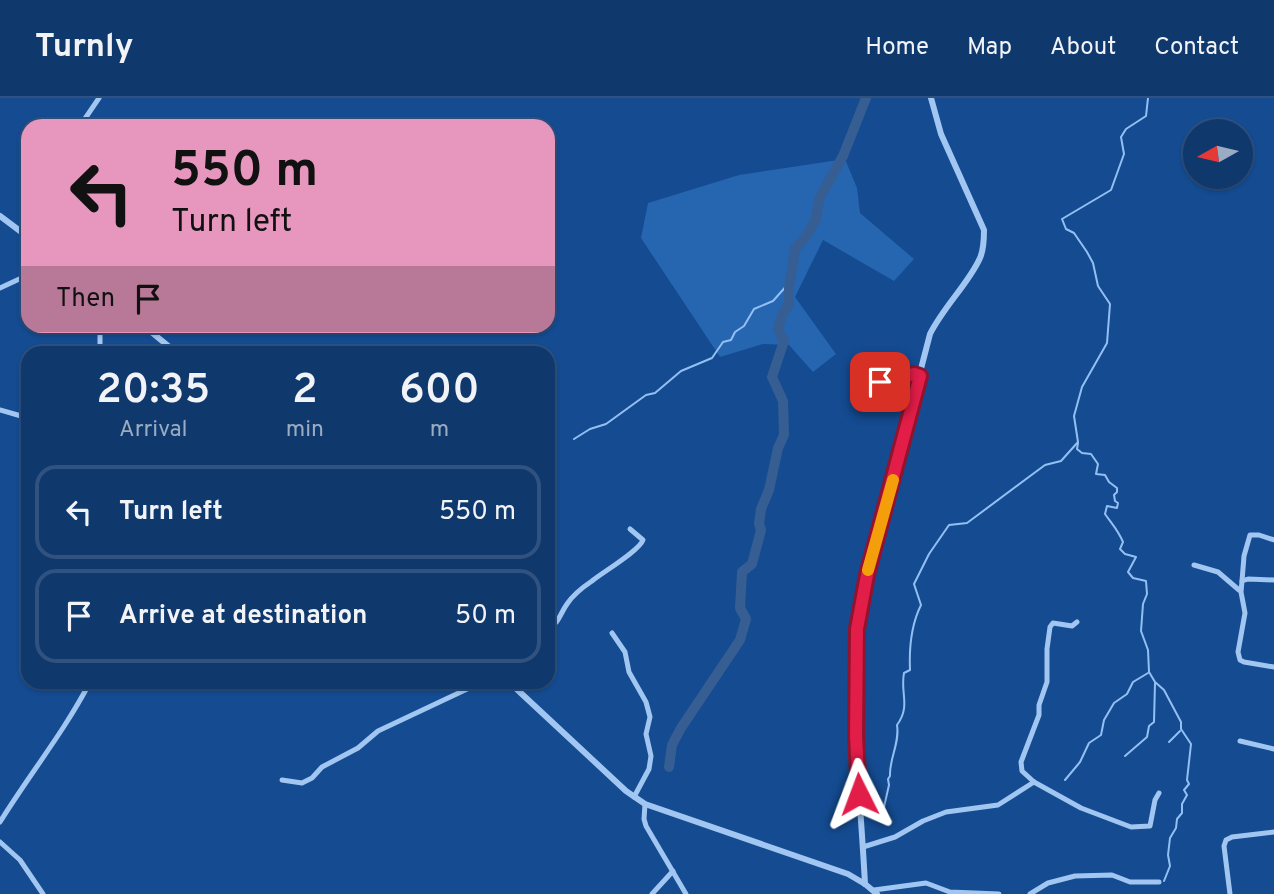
<!DOCTYPE html>
<html lang="en">
<head>
<meta charset="utf-8">
<style>
  :root { --surface:#0f386d; --page:#183f72; --text:#f1f3f6; --muted:#9bacc2; --line:#2f5280 }
  body { margin:0; font-family:Overpass,sans-serif; background:var(--page); color:var(--text); height:100vh; display:flex; flex-direction:column; font-size:26px; white-space:nowrap }
  * { box-sizing:border-box; margin:0 }
  p { font-size:23px; color:var(--muted) }
  .icon { flex:none; width:38px; height:38px; fill:none; stroke:currentColor; stroke-width:2; stroke-linecap:round; stroke-linejoin:round }
  .map { position:relative; flex:1; overflow:hidden }
  .details { position:absolute; left:21px; top:248px; width:534px; height:343px; display:flex; flex-direction:column; background:var(--surface); border-radius:21px; box-shadow:0 2px 5px #0004,0 0 0 2px var(--line) }
  .details>* { flex:none }
  .guide { position:absolute; left:21px; top:21px; width:534px; height:214px; border-radius:21px; box-shadow:0 2px 5px #0004,0 0 0 2px var(--line); background:#e797bd; color:#111; overflow:hidden }
  .needle { width:46px; rotate:262deg }
  .fabs { position:absolute; left:1183px; top:21px; display:grid; gap:14px }
  .fabs a { display:grid; place-items:center; width:70px; height:70px; border-radius:50%; background:var(--surface); box-shadow:0 2px 5px #0004,0 0 0 2px var(--line); font-size:35px }
  .pin { position:absolute; display:grid; place-items:center; width:60px; height:60px; color:#fff; margin:-30px; border-radius:14px; box-shadow:0 4px 10px #0006 }
  .me { position:absolute; width:77px; margin:-38px; rotate:357deg; stroke-linejoin:round; filter:drop-shadow(0 0 5px #0008) }
  .turn { display:flex; align-items:center; gap:24px; height:147px; padding:0 35px; font-size:32px }
  .turn .icon { width:91px; height:91px; stroke-width:2.5 }
  .turn b { display:block; font-size:49px; line-height:60px }
  .then { display:flex; align-items:center; height:66px; padding:0 35px; background:#0003; gap:14px; font-size:26px }
  .eta { display:flex; justify-content:space-evenly; align-items:center; height:119px; text-align:center }
  .eta b { font-size:42px; font-weight:600; line-height:49px }
  ul { padding:0; list-style:none }
  li { display:flex; align-items:center; gap:21px; height:94px; margin:0 14px 10px; padding:0 21px; border:4px solid var(--line); border-radius:21px }
  li div { flex:1 }
  li b { display:block; font-size:26px }
  li em { font-style:normal }
  header { display:flex; align-items:center; gap:42px; box-sizing:border-box; height:98px; padding:0 35px; background:var(--surface); border-bottom:2px solid var(--line) }
  header strong { font-size:33px }
  nav { display:flex; gap:38px; margin-inline-start:auto; font-size:24px }
  .map>svg:first-child { display:block }
</style>
</head>
<body>
<header>
<strong>Turnly</strong>
<nav><a>Home</a><a>Map</a><a>About</a><a>Contact</a></nav>
</header>
<div class="map">
<svg width="1274" height="796" viewBox="0 0 1274 796">
  <rect width="100%" height="100%" fill="#144b91"/>
  <polygon fill="#2665b0" points="845,61 857,90 860,115 914,161 894,183 823,142 795,199 836,256 813,274 789,247 763,246 720,259 641,140 648,105 739,77"/>
  <g fill="none" stroke-linecap="round" stroke-linejoin="round">
    <g stroke="#93c0f4" stroke-width="2">
      <polyline points="574,341 590,331 606,326 646,297 655,295 681,273 712,260 723,244 731,242 735,234 744,228 754,211 773,203 789,185"/>
      <path d="M 1078,345 L 1077,351 L 1082,355 L 1091,356 L 1098,366 L 1096,376 L 1105,377 L 1109,384 L 1117,390 L 1117,394 L 1114,397 L 1115,403 L 1118,405 L 1117,410 L 1107,408 L 1105,416 C 1112,426 1118,432 1123,444 L 1120,451 L 1125,456 L 1136,459 L 1128,474 L 1133,480 L 1146,483 L 1147,496 L 1143,506 L 1141,533 L 1148,552 L 1149,574 L 1155,584 L 1164,592 L 1181,624 L 1181,631 L 1191,646 L 1187,682 L 1189,686 L 1184,692 L 1187,697 L 1182,706 L 1182,715 L 1177,721 L 1176,730 L 1170,740 L 1168,757 L 1170,768 L 1164,783"/>
      <polyline points="1169,644 1180,633"/>
      <polyline points="1125,658 1147,639 1149,628 1154,624 1155,585"/>
      <polyline points="1065,682 1080,664 1089,645 1101,637 1104,622 1114,605 1127,596 1133,584 1148,575"/>
      <path d="M 884,709 L 889,687 L 888,681 L 890,678 C 889,661 900,645 897,627 C 911,608 900,595 904,575 L 910,572 C 909,549 911,527 921,507 L 914,486 L 929,456 L 949,427 L 967,425 L 1045,367 L 1061,363 L 1078,344 L 1074,318 L 1082,289 L 1107,245 L 1110,206 L 1098,188 L 1093,165 L 1087,154 L 1074,135 L 1066,131 L 1062,121 L 1111,92 L 1124,56 L 1121,39 L 1126,31 L 1146,18 L 1148,0"/>
    </g>
    <polyline stroke="#375e92" stroke-width="10" points="669,669 672,647 681,630 740,542 746,521 740,510 742,474 752,466 761,432 759,426 761,411 769,392 778,350 784,337 783,303 772,279 784,243 778,231 782,217 789,206 789,190 795,151 807,137 816,121 819,101 843,58 866,0"/>
    <g stroke="#a1c6f1" stroke-width="5">
      <polyline points="80,28 99,0"/>
      <polyline points="25,137 28,129"/>
      <polyline points="0,190 28,177"/>
      <polyline points="95,256 100,246 100,228"/>
      <polyline points="880,284 914,276 921,278"/>
      <polyline points="0,312 28,320"/>
      <polyline points="1194,467 1218,474 1239,492"/>
      <polyline points="1274,482 1248,481 1242,483 1241,494 1245,515 1238,554 1240,562 1244,564 1274,569"/>
      <polyline points="1242,483 1244,458 1250,437 1259,437 1274,442"/>
      <polyline points="1077,524 1072,528 1053,525 1050,529 1047,551 1047,584 1039,607 1039,617 1021,664 1022,673 1034,684 1081,710 1131,729 1150,728 1155,702 1159,695"/>
      <path d="M 548,531 C 559,525 560,516 567,506 C 573,497 583,489 592,483 C 603,474 639,453 643,442 L 630,431"/>
      <polyline points="612,535 625,554 629,574 646,604 650,619 646,636 651,658 649,671 634,699"/>
      <polyline points="1240,643 1274,651"/>
      <polyline points="282,682 302,685 312,680 322,669 358,650 378,633 482,584"/>
      <polyline points="645,706 644,721 646,728 686,796"/>
      <path d="M 0,724 C 29,677 64,634 90,584"/>
      <polyline points="0,744 20,762 43,796"/>
      <polyline points="863,749 895,739 923,723 946,714 998,707 1034,684"/>
      <polyline points="874,792 926,785 950,794 999,796"/>
      <polyline points="652,796 673,773"/>
      <polyline points="1030,796 1048,785 1075,778 1112,777 1130,784 1159,784"/>
      <polyline points="1230,796 1224,748 1226,742 1232,739 1274,734"/>
    </g>
    <g stroke="#a1c6f1" stroke-width="6">
      <polyline points="0,118 28,139"/>
      <polyline points="144,228 178,256"/>
      <polyline points="509,584 626,693 645,706 848,776 865,786 877,796"/>
      <path d="M 865,786 C 860,689 847,591 863,495 L 930,236 C 944,208 969,185 980,160 C 984,151 984,141 984,132 L 941,36 L 931,0"/>
    </g>
  </g>
  <g fill="none" stroke-linecap="round" stroke-linejoin="round">
    <defs>
      <polyline id="route" points="859,696 856,638 857,531 867,477 920,278 914,276 880,284"/>
    </defs>
    <use href="#route" stroke="#92132f" stroke-width="18"/>
    <use href="#route" stroke="#e11d48" stroke-width="12"/>
    <polyline stroke="#f59e0b" stroke-width="12" points="868,472 893,382"/>
  </g>
</svg>
<div class="fabs">
<a><svg class="needle" viewBox="-14 -14 28 28"><path d="M0-13l5 13h-10z" fill="#e53935"/><path d="M0 13l5-13h-10z" fill="#9bacc2"/></svg></a>
</div>
<div class="pin" style="left:880px;top:284px;background:#d93025"><svg class="icon" aria-label="arrive" viewBox="0 0 24 24"><path d="M6 21V4h12l-3 4 3 4H6"/></svg></div>
<svg class="me" style="left:859px;top:696px" viewBox="-20 -20 40 40"><path d="M0-17L14 15 0 8-14 15z" fill="#e11d48" stroke="#fff" stroke-width="4"/></svg>
<div class="guide">
<div class="turn"><svg class="icon" aria-label="left" viewBox="0 0 24 24"><path d="M17 20v-9H6M10 6l-5 5 5 5"/></svg><div><b>550 m</b>Turn left</div></div>
<div class="then">Then<svg class="icon" aria-label="arrive" viewBox="0 0 24 24"><path d="M6 21V4h12l-3 4 3 4H6"/></svg></div>
</div>
<section class="details">
<div class="eta">
<div><b>20:35</b><p>Arrival</p></div>
<div><b>2</b><p>min</p></div>
<div><b>600</b><p>m</p></div>
</div>
<ul>
<li><svg class="icon" aria-label="left" viewBox="0 0 24 24"><path d="M17 20v-9H6M10 6l-5 5 5 5"/></svg><div><b>Turn left</b></div><em>550 m</em></li>
<li><svg class="icon" aria-label="arrive" viewBox="0 0 24 24"><path d="M6 21V4h12l-3 4 3 4H6"/></svg><div><b>Arrive at destination</b></div><em>50 m</em></li>
</ul>
</section>
</div>
</body>
</html>
